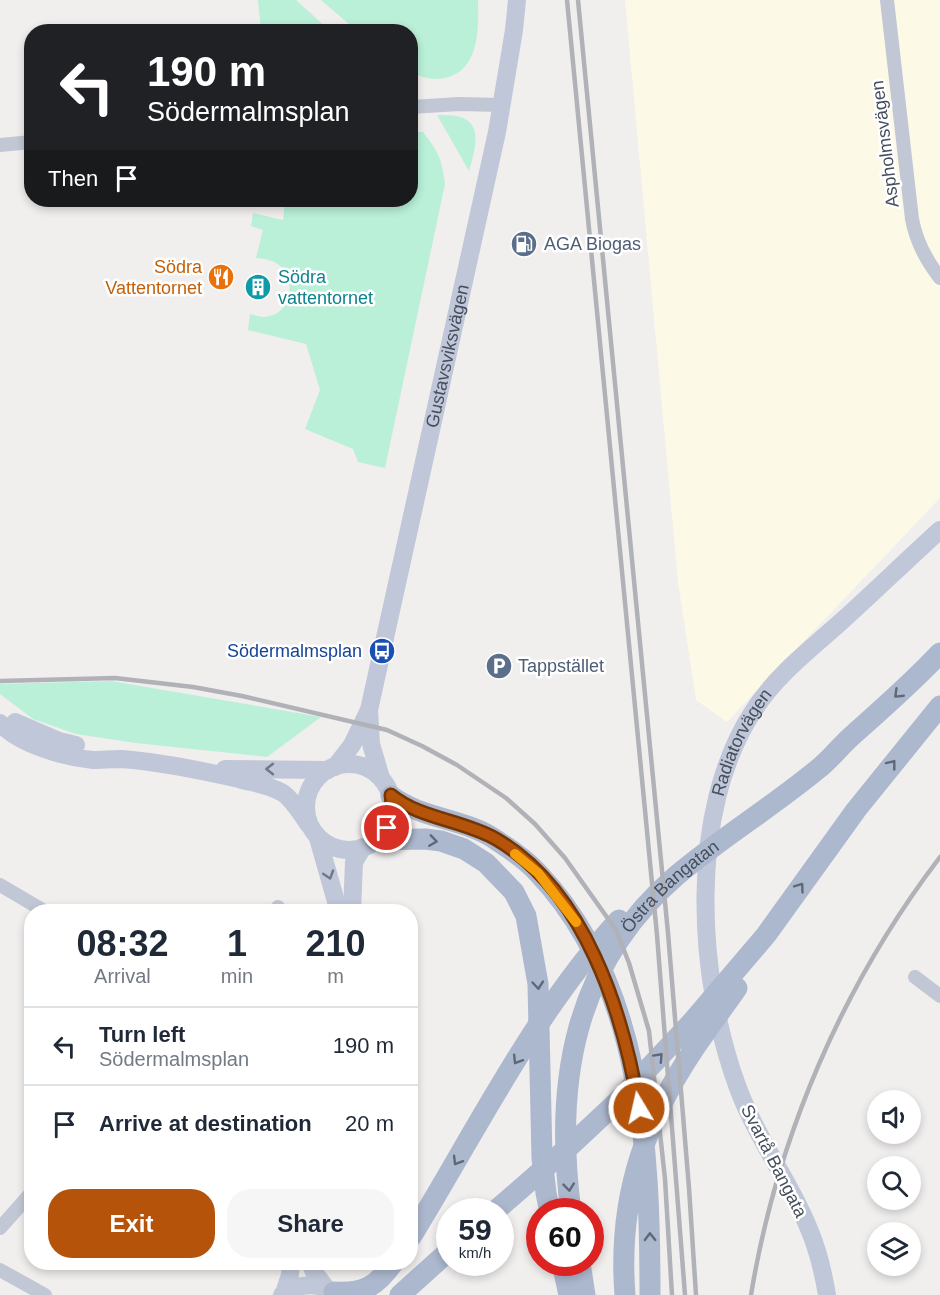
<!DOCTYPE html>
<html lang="en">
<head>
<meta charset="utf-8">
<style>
  :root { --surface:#fff; --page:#f6f6f7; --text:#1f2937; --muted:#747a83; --line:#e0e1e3; --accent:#b45309 }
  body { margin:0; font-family:Arial,sans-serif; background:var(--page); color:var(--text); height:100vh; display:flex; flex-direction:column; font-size:22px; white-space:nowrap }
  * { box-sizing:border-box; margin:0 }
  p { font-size:20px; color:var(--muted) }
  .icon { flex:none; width:33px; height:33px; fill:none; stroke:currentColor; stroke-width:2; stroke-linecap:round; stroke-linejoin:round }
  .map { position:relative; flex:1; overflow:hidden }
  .drawer { position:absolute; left:24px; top:904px; width:394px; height:366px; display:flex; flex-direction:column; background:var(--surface); border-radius:24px; box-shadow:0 3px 9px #0003 }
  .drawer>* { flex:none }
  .top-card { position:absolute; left:24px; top:24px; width:394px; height:183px; border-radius:24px; box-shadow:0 3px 9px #0003; background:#202124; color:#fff; overflow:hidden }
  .buttons { position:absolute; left:867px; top:1090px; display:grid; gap:12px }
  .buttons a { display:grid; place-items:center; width:54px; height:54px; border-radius:50%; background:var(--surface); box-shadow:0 3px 9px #0003; font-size:30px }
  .speed { position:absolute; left:436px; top:1198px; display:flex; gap:12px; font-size:30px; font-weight:700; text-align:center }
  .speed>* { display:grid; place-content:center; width:78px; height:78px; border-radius:50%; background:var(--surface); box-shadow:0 3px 9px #0003; line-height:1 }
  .speed small { font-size:15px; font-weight:400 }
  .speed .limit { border:9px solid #d22; background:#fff; color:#111 }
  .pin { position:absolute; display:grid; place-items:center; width:51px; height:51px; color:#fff; margin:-26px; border:3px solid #fff; border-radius:50%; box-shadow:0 2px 6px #0007 }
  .me { position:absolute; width:66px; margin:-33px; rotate:351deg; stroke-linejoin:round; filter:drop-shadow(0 0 4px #0008) }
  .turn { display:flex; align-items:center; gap:21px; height:126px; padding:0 24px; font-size:27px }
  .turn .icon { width:78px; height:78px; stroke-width:2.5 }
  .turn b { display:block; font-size:42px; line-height:51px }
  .then { display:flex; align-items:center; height:57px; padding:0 24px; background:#0003; gap:12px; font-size:22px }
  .eta { display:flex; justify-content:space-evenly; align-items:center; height:102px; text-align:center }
  .eta b { font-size:36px; font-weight:700; line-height:42px }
  .button { display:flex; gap:12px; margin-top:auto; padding:12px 24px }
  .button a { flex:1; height:69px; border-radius:24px; background:var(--accent); color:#fff; font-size:24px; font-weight:700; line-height:69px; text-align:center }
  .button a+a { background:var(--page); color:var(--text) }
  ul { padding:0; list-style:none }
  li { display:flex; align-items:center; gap:18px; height:78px; padding:0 24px; border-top:2px solid var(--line) }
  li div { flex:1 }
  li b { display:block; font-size:22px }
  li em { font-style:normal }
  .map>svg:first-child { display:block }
</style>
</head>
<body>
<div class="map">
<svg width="940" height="1295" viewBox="0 0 940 1295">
  <rect width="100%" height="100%" fill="#f1eeee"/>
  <polygon fill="#fcf9e6" points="625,0 940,0 940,498 727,722 696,700 678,582"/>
  <g fill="#baf0d8">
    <polygon points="258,0 296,0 330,31 261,31"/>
    <path d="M 321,0 L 478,0 C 479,33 479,79 434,79 C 427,79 418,75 411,73 L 411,32 L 357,31 Z"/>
    <path d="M 437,115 C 483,113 479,136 469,171 Z"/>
    <path d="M 411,132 L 423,132 C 438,151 442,159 445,184 L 385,468 L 358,462 L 353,449 L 305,429 L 320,390 L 306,344 L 248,330 L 250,314 C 254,315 260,317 264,317 C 289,316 297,285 282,268 C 275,260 266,259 256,258 L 263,230 L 251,226 L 253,213 L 283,220 L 285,200 L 411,200 Z"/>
    <polygon points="111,681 321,717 267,757 136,743 76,734 33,719 0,694 0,684"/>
  </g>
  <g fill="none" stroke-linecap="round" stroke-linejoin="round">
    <g stroke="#c1c7d4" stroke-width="14">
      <path d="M 887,0 L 912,219 C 916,241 926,260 940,278"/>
      <polyline points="411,107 459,104 501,105"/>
      <polyline points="0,145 32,142"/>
      <polyline points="0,885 46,912"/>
      <polyline points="274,912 278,907"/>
      <polyline points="915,977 940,996"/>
      <polyline points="0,1228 32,1192"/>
      <polyline points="0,1270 45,1295"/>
    </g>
    <g stroke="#c0c7d8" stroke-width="18">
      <polyline points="15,722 59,741 76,745"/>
      <path d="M 0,723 C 20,745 64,757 93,760 C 102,760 111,759 121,759 C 160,762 200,770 239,779 C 253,783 270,785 283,793 C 294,801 301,814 309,825"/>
      <circle cx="349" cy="807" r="43"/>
      <polyline points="335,767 352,745 368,712"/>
      <polyline points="225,769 328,770"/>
      <path id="s1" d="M 381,778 L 371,744 L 369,710 L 497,132 L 514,30 L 517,0"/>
      <polyline points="318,838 339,912"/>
      <polyline points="352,912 354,862 363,847"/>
      <polyline points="310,1263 314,1272 326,1288"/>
      <polyline points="284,1293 290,1275 291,1263"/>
      <path d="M 282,1295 C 299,1282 321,1282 338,1295"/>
      <path id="s2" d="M 827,1295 C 824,1277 820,1259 814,1242 C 795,1188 758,1142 738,1088 C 697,978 687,811 754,710 C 777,674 812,648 843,620 C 876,590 907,560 940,530"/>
    </g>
    <g stroke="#acb8ce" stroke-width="21">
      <path d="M 391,796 C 423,820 467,818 499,842 C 513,851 527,861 538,873 C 643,984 650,1151 650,1295"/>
      <polyline points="375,840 425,839 441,841 464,849 486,863 514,892 526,916 538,984 542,1158 546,1193 550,1212"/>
      <polyline points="494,1212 571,1145 617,1102 691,1023 766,935 856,810 940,706"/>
      <path id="s3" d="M 571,1212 C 554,1083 573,965 676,876 C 721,838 772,807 818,769 C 831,759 841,745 854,734 C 883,708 913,682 940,653"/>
      <path d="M 411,1237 C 475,1133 536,1009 619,920"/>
      <polyline points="562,1263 569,1295"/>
      <polyline points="580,1263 585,1295"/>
      <path d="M 334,1292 C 363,1294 376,1287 393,1263"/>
      <polyline points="400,1295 450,1250"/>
      <path d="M 625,1295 C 617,1194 647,1114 705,1033 C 715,1018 727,1003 737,988"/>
    </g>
    <g stroke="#b0b2b8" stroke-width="4.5">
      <polyline points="567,0 657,935 685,1295"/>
      <polyline points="578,0 668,933 689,1188 696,1295"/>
      <polyline points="0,681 115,678 193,687 242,696 387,730 422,746 457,765 506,798 535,824 565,858 616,930 629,963 649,1031 665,1179 672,1295"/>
      <path d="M 751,1295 C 777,1137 843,984 940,857"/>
    </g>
  </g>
  <defs><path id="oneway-chevron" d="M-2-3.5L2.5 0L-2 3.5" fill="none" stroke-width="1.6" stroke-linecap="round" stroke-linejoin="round" transform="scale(1.5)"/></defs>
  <g stroke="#5f6878">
    <use href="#oneway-chevron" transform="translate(898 694) rotate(136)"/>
    <use href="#oneway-chevron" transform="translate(892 764) rotate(-52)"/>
    <use href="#oneway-chevron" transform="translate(433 841) rotate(8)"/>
    <use href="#oneway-chevron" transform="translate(800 887) rotate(-54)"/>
    <use href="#oneway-chevron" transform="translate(538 985) rotate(85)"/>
    <use href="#oneway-chevron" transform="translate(659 1057) rotate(-47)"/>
    <use href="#oneway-chevron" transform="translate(517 1060) rotate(122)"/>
    <use href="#oneway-chevron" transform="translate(457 1161) rotate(121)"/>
    <use href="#oneway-chevron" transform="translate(569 1187) rotate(84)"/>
    <use href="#oneway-chevron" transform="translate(650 1237) rotate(-91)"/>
  </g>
  <g stroke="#707887">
    <use href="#oneway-chevron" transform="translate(270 769) rotate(-180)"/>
    <use href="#oneway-chevron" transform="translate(329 875) rotate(72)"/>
  </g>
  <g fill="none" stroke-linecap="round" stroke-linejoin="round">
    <defs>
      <path id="route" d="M 387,828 L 393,812 L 391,795 C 420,819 463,820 496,839 C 585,891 623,1012 639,1108"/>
    </defs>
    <use href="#route" stroke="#753606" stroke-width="15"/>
    <use href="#route" stroke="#b45309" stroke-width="10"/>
    <polyline stroke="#f59e0b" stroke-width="10" points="515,854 538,873 576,922"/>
  </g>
  <defs>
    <symbol id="fuel-disc" viewBox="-11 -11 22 22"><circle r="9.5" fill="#5c6f8a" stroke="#fff"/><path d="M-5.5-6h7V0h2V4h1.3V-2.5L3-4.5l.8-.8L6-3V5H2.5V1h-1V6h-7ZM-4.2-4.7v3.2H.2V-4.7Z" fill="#fff"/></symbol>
    <symbol id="restaurant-disc" viewBox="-11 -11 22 22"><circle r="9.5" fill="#e8710a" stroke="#fff"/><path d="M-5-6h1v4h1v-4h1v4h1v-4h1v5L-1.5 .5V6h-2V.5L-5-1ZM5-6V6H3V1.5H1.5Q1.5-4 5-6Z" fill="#fff"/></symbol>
    <symbol id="building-disc" viewBox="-11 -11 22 22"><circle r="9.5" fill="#0f9aa8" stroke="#fff"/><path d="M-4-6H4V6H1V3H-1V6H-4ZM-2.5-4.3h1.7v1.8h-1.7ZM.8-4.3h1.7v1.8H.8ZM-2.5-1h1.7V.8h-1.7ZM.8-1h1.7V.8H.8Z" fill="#fff"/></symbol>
    <symbol id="bus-disc" viewBox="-11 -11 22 22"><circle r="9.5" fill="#1a4fb4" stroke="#fff"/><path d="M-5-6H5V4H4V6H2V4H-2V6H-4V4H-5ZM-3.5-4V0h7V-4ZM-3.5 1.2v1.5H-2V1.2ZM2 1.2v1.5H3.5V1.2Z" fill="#fff"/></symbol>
    <symbol id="parking-disc" viewBox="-11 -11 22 22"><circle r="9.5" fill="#5c6f8a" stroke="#fff"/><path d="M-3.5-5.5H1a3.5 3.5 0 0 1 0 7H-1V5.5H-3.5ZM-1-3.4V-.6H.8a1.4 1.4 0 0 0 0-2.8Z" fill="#fff"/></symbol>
  </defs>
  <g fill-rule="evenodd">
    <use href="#fuel-disc" x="509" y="229" width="30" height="30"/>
    <use href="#restaurant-disc" x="206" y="262" width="30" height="30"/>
    <use href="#building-disc" x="243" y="272" width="30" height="30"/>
    <use href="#bus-disc" x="367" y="636" width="30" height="30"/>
    <use href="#parking-disc" x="484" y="651" width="30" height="30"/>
  </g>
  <g text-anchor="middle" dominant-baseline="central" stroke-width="5" stroke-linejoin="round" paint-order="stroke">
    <g font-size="18" fill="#454e5c" stroke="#fff">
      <text transform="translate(885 144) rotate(-97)">Aspholmsvägen</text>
      <text stroke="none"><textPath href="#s1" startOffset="432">Gustavsviksvägen</textPath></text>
      <text stroke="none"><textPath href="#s2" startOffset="582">Radiatorvägen</textPath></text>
      <text stroke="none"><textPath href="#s3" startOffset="357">Östra Bangatan</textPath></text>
      <text transform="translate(774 1161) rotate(63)">Svartå Bangata</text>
    </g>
    <g font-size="18" fill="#4e5e75" stroke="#fff" text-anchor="start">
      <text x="544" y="244">AGA Biogas</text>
      <text x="518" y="666">Tappstället</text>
    </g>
    <g font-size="18" fill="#c56008" stroke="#fff" text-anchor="end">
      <text x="202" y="267">Södra<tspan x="202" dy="21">Vattentornet</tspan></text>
    </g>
    <g font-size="18" fill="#0d838f" stroke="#fff" text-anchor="start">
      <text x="278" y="277">Södra<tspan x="278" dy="21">vattentornet</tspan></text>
    </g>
    <g font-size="18" fill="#164399" stroke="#fff" text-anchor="end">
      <text x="362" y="651">Södermalmsplan</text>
    </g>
  </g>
</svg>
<div class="buttons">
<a><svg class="icon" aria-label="sound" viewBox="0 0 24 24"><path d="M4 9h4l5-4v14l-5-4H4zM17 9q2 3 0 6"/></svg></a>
<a><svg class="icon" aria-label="search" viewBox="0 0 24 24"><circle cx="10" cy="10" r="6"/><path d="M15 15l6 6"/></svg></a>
<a><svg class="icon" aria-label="layers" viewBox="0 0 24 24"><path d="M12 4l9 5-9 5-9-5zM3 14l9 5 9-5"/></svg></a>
</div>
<div class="speed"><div>59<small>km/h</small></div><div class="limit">60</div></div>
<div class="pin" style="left:387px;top:828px;background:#d93025"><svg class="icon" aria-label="arrive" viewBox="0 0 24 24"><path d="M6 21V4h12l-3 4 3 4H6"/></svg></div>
<svg class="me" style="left:639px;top:1108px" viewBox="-20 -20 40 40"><circle r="17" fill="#b45309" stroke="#fff" stroke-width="3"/><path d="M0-11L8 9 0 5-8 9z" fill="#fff"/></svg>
<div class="top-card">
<div class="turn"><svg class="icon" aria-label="left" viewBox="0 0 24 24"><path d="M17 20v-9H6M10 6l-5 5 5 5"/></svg><div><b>190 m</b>Södermalmsplan</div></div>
<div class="then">Then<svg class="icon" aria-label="arrive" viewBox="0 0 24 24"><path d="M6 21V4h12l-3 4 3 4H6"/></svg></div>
</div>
<section class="drawer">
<div class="eta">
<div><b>08:32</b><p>Arrival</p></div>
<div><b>1</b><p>min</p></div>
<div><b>210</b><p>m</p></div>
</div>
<ul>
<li><svg class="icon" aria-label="left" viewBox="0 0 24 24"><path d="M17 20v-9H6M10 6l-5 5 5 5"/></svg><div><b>Turn left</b><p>Södermalmsplan</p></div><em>190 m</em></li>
<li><svg class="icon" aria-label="arrive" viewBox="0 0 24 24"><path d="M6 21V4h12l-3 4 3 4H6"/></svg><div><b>Arrive at destination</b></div><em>20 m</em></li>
</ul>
<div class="button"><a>Exit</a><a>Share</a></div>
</section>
</div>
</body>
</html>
